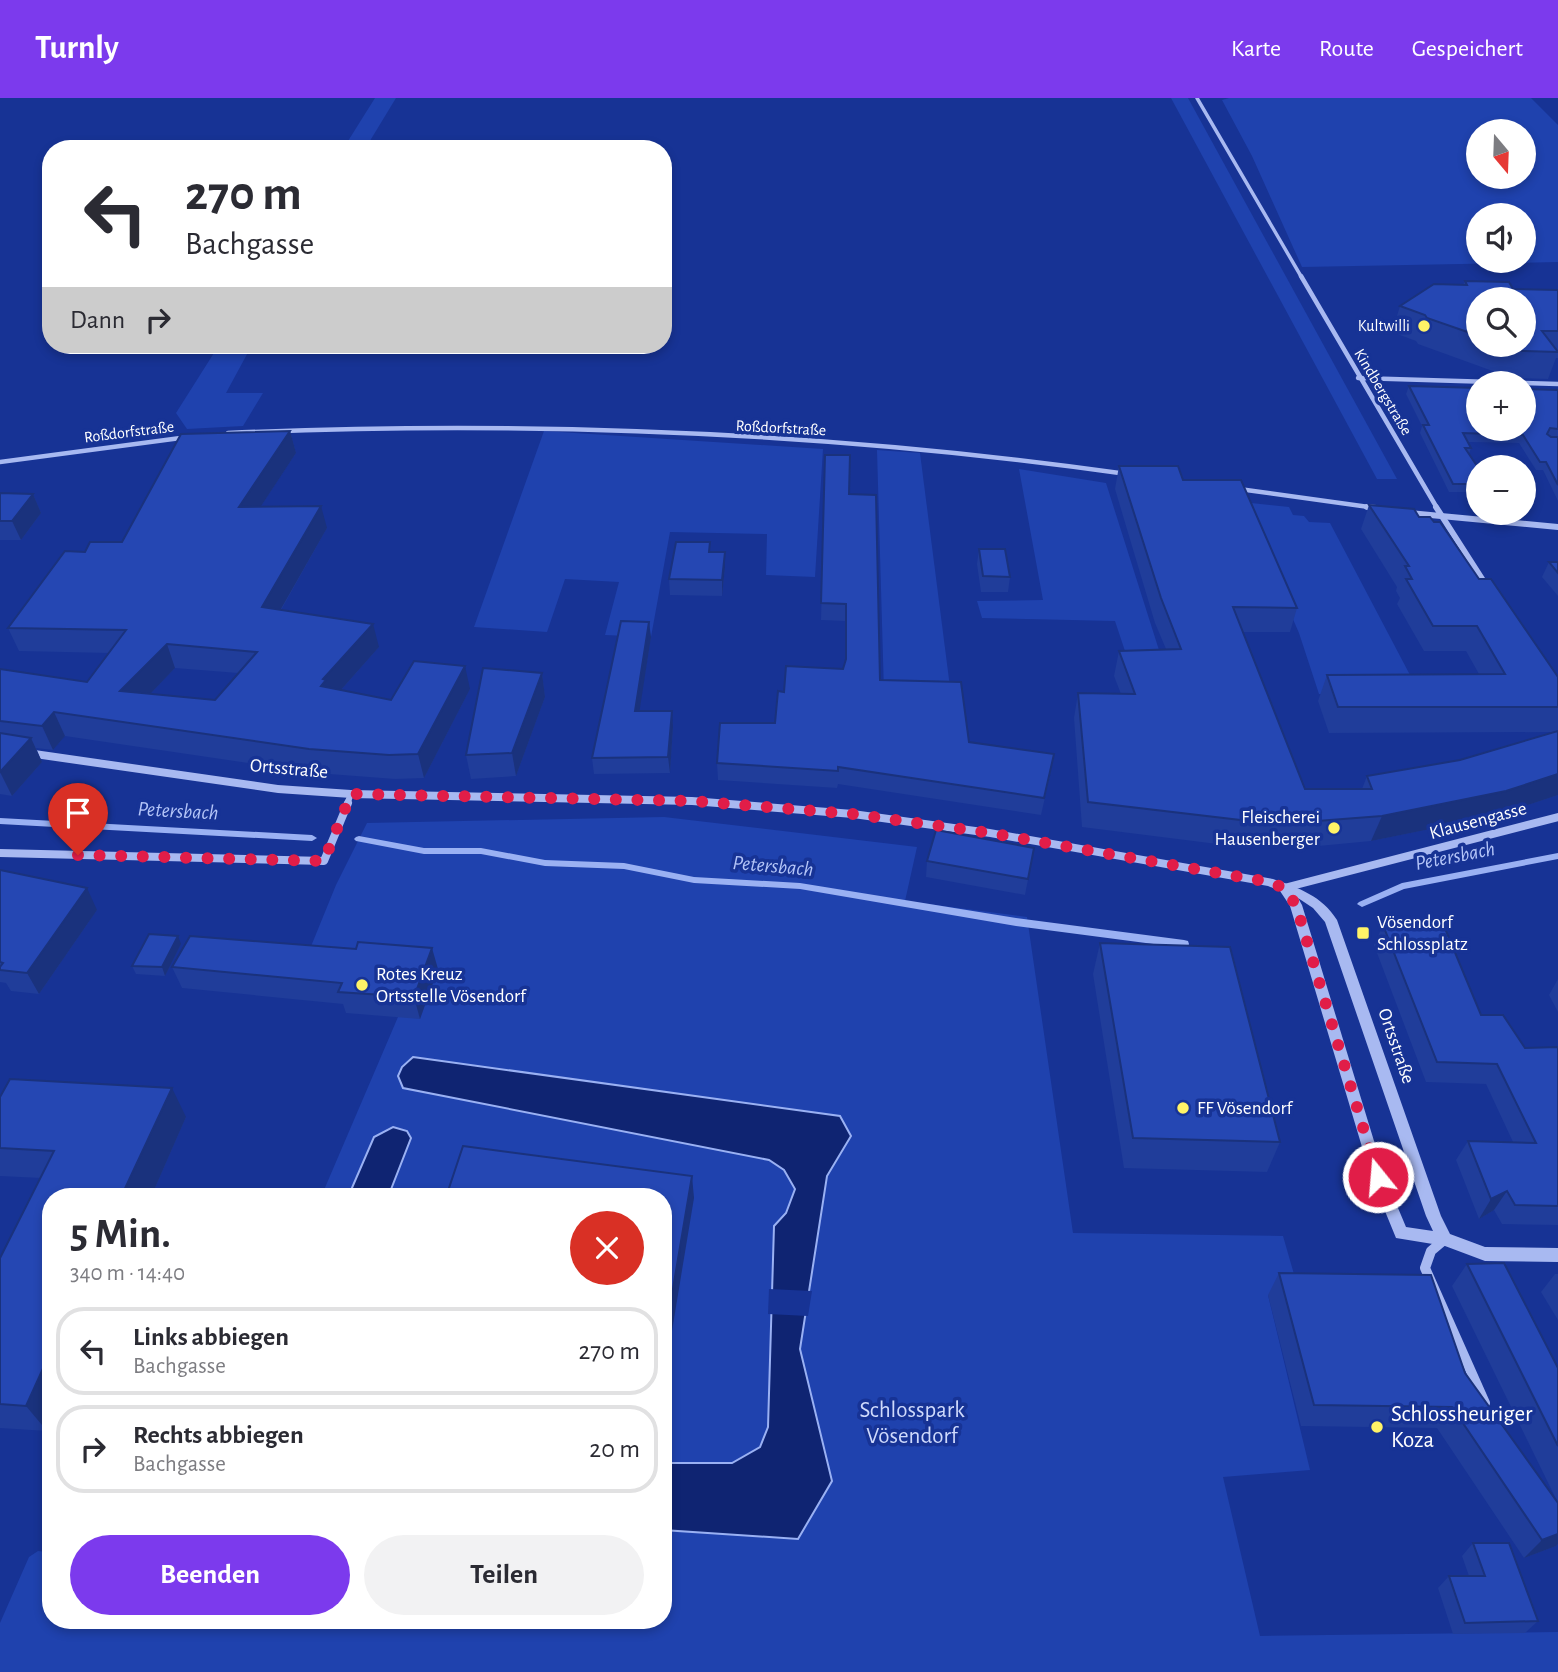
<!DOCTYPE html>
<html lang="de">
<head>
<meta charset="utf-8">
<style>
  :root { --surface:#fff; --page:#f2f2f3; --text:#2b2b33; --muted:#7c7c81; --line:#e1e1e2; --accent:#7c3aed }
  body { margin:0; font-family:"Alegreya Sans",sans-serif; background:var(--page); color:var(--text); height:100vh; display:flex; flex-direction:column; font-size:26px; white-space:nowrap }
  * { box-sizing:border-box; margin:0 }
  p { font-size:23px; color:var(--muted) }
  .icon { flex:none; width:38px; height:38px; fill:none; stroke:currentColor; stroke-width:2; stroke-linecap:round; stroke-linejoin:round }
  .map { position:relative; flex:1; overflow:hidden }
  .panel { position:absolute; left:42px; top:1090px; width:630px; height:441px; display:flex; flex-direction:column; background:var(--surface); border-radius:28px; box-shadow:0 4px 10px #0003 }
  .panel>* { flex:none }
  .banner { position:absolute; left:42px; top:42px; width:630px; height:214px; border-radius:28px; box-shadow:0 4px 10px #0003; background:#fff; color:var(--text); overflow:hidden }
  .needle { width:46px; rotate:161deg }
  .tools { position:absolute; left:1466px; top:21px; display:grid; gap:14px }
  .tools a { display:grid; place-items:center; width:70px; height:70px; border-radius:50%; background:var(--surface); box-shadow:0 4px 10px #0003; font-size:35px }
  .pin { position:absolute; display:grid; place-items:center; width:60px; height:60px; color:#fff; margin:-72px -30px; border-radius:50% 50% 50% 0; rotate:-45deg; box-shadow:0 0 7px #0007 }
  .pin .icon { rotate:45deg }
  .me { position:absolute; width:77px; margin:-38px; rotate:343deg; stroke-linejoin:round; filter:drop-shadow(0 0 5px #0008) }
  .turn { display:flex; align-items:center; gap:24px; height:147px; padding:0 28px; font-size:32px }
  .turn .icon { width:91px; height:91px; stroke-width:2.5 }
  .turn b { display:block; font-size:49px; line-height:60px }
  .then { display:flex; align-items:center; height:66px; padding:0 28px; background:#0003; gap:14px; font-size:26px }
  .round { display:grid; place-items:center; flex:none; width:74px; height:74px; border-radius:37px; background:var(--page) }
  .summary { display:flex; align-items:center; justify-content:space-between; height:119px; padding:0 28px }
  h1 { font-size:42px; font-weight:700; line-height:52px }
  .button { display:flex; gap:14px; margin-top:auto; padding:14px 28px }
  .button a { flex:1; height:80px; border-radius:42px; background:var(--accent); color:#fff; font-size:28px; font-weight:700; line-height:80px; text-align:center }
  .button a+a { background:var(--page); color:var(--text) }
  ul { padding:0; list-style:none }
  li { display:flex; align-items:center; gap:21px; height:88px; margin:0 14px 10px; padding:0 14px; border:4px solid var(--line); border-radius:28px }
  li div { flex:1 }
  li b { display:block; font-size:26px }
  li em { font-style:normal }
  header { display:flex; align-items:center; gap:42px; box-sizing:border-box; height:98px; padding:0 35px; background:var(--accent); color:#fff }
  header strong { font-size:33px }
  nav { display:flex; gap:38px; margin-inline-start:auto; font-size:24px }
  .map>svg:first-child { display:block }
</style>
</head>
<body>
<header>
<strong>Turnly</strong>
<nav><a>Karte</a><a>Route</a><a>Gespeichert</a></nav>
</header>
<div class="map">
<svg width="1558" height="1574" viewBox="0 0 1558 1574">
  <rect width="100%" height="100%" fill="#173395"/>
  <g fill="#1f42ae" fill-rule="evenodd">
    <polygon points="375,0 396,0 365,51 343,51"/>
    <polygon points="1171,0 1188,0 1397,381 1377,381"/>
    <path d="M 1229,0 L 1531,0 L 1558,27 L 1558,164 L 1302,169 L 1252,58 L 1222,2 ZM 1479,33 L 1524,33 L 1524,79 L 1479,79 ZM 1479,117 L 1524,117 L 1524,163 L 1479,163 Z"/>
    <polygon points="219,247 252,247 226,295 263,295 243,328 187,331 176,315"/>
    <polygon points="544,333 823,351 815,479 766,477 767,436 670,434 651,539 605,537 619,484 565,481 547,534 474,529"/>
    <polygon points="877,352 920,355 951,597 884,594"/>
    <polygon points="1019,371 1106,385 1165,571 1131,571 1115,523 982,520 977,503 1043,502"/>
    <polygon points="1242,404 1289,409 1293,417 1304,418 1309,424 1330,425 1420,596 1319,596 1299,535"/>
    <polygon points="664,719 917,749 905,803 1027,819 1073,1135 1283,1138 1300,1197 1268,1197 1310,1372 1223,1379 1260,1538 1558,1534 1558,1574 0,1574 0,1525 29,1459 38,1453 47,1454 51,1446 51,1522 663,1522 663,1099 321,1099 398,919 303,868 336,787 367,725"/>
  </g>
  <g fill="#0f2472" stroke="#9ab1f3" stroke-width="2">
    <polygon points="413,959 840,1018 851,1038 827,1078 800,1251 832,1383 798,1441 663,1432 663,1365 732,1365 760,1349 768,1329 774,1128 786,1115 795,1091 784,1072 769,1062 403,990 398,978 402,969"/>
    <polygon points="393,1029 407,1033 411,1040 388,1099 348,1099 374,1039"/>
  </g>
  <polygon fill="#173395" points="769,1191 812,1193 808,1218 768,1216"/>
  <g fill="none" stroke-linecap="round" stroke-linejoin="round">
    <g fill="#9ab1f3" fill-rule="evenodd">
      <polygon points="0,720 312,737 317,740 312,743 0,726"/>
      <polygon points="359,738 424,750 481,750 545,762 624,765 694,779 800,785 1016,820 1184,842 1188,843 1189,846 1188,849 1184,850 1016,828 800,791 694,785 624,771 545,768 481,756 424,756 356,743 354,741 356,739"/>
      <polygon points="1558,755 1558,761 1404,791 1362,809 1357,806 1359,804 1402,785"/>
    </g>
    <polyline stroke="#a8b9f1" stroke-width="3.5" points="1197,0 1302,180"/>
    <g stroke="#a8b9f1" stroke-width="4.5">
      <polyline points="1301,178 1437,410"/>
      <polyline points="1358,280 1558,286"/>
      <path d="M 228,335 C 528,322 830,334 1127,376"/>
      <polyline points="0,364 188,339"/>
      <polyline points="1239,391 1376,410"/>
    </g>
    <g stroke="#a8b9f1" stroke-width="6">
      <polyline points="1367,409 1376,410"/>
      <polyline points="1436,409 1486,487"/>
      <polyline points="1409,415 1558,429"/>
      <polyline points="347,706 351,696"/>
    </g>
    <g stroke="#a8b9f1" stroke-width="8">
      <polyline points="0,755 324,763 348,705"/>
      <polyline points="1284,790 1558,719"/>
    </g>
    <polyline stroke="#a8b9f1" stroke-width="10" points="1444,1142 1431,1153 1425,1170 1485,1305"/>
    <path fill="#a8b9f1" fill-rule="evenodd" d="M 0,647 L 278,687 L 351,692 L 692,699 L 853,712 L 990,731 L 1273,781 C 1299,790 1322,798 1337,822 L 1441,1118 L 1450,1136 L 1485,1149 L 1558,1150 L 1558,1164 L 1485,1163 L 1445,1148 L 1396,1140 L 1371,1079 L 1290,808 L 1280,793 L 1268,788 L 990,739 L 853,720 L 692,707 L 351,700 L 278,695 L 0,655 ZM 1298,800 L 1313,810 L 1325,824 L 1426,1118 L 1433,1133 L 1406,1129 L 1385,1079 L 1302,807 Z"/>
  </g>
  <g fill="#203d9a" fill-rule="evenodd">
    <path d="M 1465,183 L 1513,191 L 1558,192 L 1558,260 L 1556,260 L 1548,281 L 1512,280 L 1418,246 L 1416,243 L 1392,234 L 1400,208 L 1463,187 ZM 1479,201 L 1524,247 L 1479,247 Z"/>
    <polygon points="1409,288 1558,292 1558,339 1550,339 1558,339 1558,403 1543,372 1536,372 1519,345 1468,344 1471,350 1469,356 1479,371 1479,394 1449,394 1420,335 1422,328 1406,296"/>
    <path d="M 290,333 L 296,355 L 261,408 L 327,430 L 281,512 L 379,549 L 341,592 L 391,602 L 470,591 L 424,680 L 395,681 L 316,675 L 65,638 L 53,652 L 36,650 L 42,664 L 12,698 L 0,696 L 0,571 L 87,584 L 109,555 L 19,553 L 8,530 L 85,454 L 122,444 ZM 175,570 L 238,575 L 215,602 L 150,596 Z"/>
    <polygon points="825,357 849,396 880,582 969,644 1051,673 1041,717 838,686 837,690 718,682 717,665 775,625 784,594 843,571 845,563 845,523 821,522"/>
    <polygon points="1119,368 1183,382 1297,510 1290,534 1242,534 1305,691 1362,691 1367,678 1460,662 1553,634 1329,635 1318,603 1327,577 1479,576 1466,553 1424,553 1397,506 1400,500 1396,493 1397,489 1361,431 1369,407 1419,419 1479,481 1558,579 1558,697 1494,718 1371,743 1308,749 1241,749 1082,729 1074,620 1078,595 1121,596 1114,578 1119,553 1166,551 1155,525 1115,391"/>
    <polygon points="0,395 33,396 41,415 21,442 0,442"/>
    <polygon points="979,451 1010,479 1008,494 981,494 977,466"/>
    <polygon points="711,454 725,454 725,469 722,498 670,497 669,481"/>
    <polygon points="1549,464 1558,464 1558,498 1542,479"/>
    <polygon points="651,539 639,613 673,629 670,675 594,676 592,660"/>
    <polygon points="542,575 545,599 516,678 471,681 466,657"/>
    <polygon points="1034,750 1025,797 926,779 927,763"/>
    <polygon points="0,772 97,812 39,896 11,893 6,885 0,884"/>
    <polygon points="1383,827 1481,917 1525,950 1558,949 1558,1127 1502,1126 1494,1112 1479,1121 1456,1062 1468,1043 1513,1044 1486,986 1426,984 1374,847"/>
    <polygon points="1100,845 1280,1044 1267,1074 1124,1070 1093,876"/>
    <polygon points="181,846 165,878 136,876 132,868"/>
    <polygon points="172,869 438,871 420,921 346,915 343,906 182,890"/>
    <polygon points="1558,881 1558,914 1549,897"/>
    <polygon points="0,999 186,1019 151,1099 51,1099 51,1326 47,1333 0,1330 0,1160 41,1080 0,1078"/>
    <polygon points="463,1048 694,1100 663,1099 446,1099"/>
    <polygon points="1467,1166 1558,1270 1558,1405 1452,1188"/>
    <polygon points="1279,1175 1465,1275 1558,1405 1558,1446 1556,1448 1524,1460 1437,1330 1301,1328 1268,1197"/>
    <polygon points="1555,1176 1558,1176 1558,1222 1541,1194"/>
    <polygon points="1473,1445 1538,1523 1525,1535 1453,1536 1438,1490 1449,1478 1469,1478 1462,1458"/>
  </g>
  <g fill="#1a327d">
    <polygon points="290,333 296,355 246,431 239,409"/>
    <polygon points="33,396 41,415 21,442 12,423"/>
    <polygon points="321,408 327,430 269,532 262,509"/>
    <polygon points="725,454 725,469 722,498 722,482"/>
    <polygon points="649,524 651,539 637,629 635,613"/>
    <polygon points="373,526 379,549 332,602 321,588 323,581"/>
    <polygon points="167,546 175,570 130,617 120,593"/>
    <polygon points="465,568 470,591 424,680 418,656"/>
    <polygon points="542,575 545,599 516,678 512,655"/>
    <polygon points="672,613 673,629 670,675 668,659"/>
    <polygon points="54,614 65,638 53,652 42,628"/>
    <polygon points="31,640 42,664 12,698 0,674"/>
    <polygon points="1558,676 1558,697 1494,718 1371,743 1382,718"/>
    <polygon points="87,790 97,812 39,896 27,875"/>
    <polygon points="178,838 181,846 165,878 162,869"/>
    <polygon points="432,850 438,871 420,921 414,899"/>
    <polygon points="172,990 186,1019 151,1099 121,1099"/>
    <polygon points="692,1078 694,1100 663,1287 663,1250"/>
    <polygon points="1507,1093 1494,1112 1479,1121 1491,1101"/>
    <polygon points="51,1253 51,1326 47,1333 26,1308"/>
    <polygon points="1558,1436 1558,1446 1556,1448 1524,1460 1542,1442"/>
  </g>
  <g fill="#2547b3" stroke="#1a327d" stroke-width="2" fill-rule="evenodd">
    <polygon points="1465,183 1509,184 1513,191 1558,192 1558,233 1542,233 1558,254 1522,253 1504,247 1524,247 1524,201 1479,201 1479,238 1427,220 1425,217 1400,208 1434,186 1467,187"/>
    <polygon points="1409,288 1479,290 1479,331 1524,331 1524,291 1558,292 1558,331 1550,330 1547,336 1551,339 1558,339 1558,387 1546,364 1540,364 1523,337 1463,335 1471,350 1465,350 1479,371 1479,386 1453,386 1423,327 1429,327"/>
    <path d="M 290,333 L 239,409 L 321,408 L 262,509 L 373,526 L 323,581 L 326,582 L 321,588 L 391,602 L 414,563 L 465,568 L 418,656 L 389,657 L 309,651 L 54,614 L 42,628 L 0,623 L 0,571 L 87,584 L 126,532 L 8,530 L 65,453 L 85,454 L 90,444 L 122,444 L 181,336 ZM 167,546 L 257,554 L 215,602 L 120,593 Z"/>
    <polygon points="825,357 850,357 849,396 876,397 880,582 961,584 969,644 1054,656 1044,700 838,669 838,673 717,665 720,625 775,625 778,593 784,594 786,568 843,571 846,561 846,506 821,505"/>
    <polygon points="1119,368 1178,368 1183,382 1241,382 1297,510 1233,509 1305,691 1372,691 1367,678 1460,662 1558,633 1558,676 1506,693 1382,718 1317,723 1249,723 1088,704 1078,595 1135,596 1119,553 1181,551 1161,500"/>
    <polygon points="0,395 33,396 12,423 0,423"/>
    <polygon points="1369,407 1414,411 1419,419 1430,419 1434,424 1440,424 1479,481 1491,481 1558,579 1558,609 1338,609 1327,577 1505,576 1477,528 1433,528 1406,481 1412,481 1405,468 1409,468"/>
    <polygon points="676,444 710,444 709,454 725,454 722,482 669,481"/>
    <polygon points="979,451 1005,451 1010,479 983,478"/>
    <polygon points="1549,464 1558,464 1558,475"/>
    <polygon points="621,523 649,524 635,613 672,613 668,659 592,660"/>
    <polygon points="483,570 542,575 512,655 466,657"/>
    <polygon points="0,635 31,640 0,674"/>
    <polygon points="936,732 1034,750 1028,781 927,763"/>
    <polygon points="0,772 87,790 27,875 0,872 0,869 3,865 0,864"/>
    <polygon points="1383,827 1444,828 1481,917 1503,917 1525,950 1558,949 1558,1108 1515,1107 1507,1093 1491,1101 1468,1043 1536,1045 1497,966 1437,964"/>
    <polygon points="149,836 178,838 162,869 132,868"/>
    <polygon points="190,838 356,851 358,844 432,850 414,899 338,894 342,885 172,869"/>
    <polygon points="1100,845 1230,849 1280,1044 1133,1040"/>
    <polygon points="10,981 172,990 121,1099 51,1099 51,1253 26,1308 0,1306 0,1160 54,1053 0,1050 0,999"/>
    <polygon points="463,1048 692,1078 663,1250 663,1099 528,1099 487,1095 486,1099 446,1099"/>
    <polygon points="1504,1165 1558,1270 1558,1348 1467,1166"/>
    <polygon points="1279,1175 1431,1177 1465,1275 1558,1405 1558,1436 1542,1442 1452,1309 1314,1307"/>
    <polygon points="1473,1445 1509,1445 1538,1523 1465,1525 1449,1478 1485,1478"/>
  </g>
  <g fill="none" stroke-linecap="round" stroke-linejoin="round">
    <polyline stroke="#e11d48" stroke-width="12" stroke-dasharray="0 21.6" points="78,757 324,763 351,696 692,703 853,716 990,735 1269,784 1284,790 1296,807 1378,1079"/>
  </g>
  <g fill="#fff367" stroke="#173395" stroke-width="2.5">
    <circle cx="1424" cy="228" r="7"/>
    <circle cx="1334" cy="730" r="7"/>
    <rect x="1356" y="828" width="14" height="14" rx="3.5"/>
    <circle cx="362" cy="887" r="7"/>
    <circle cx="1183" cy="1010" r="7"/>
    <circle cx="1377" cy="1329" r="7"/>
  </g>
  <g text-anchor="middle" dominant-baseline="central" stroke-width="7" stroke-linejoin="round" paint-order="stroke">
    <g font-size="16" fill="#fff" stroke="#173395" text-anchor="end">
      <text x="1410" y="228">Kultwilli</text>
    </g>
    <g font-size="16" fill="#fff" stroke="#173395">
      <text transform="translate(1383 294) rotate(59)">Kindbergstraße</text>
      <text transform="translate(781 330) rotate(3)">Roßdorfstraße</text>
      <text transform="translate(129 334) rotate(-7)">Roßdorfstraße</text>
    </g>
    <g font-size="19" fill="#fff" stroke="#173395">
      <text transform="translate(289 671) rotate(5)">Ortsstraße</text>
      <text transform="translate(1478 723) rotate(-15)">Klausengasse</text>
      <text transform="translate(1396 948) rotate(71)">Ortsstraße</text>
    </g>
    <g font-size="19" fill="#fff" stroke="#173395" text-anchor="start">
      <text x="1320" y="719" text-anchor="end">Fleischerei<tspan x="1320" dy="22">Hausenberger</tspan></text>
      <text x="1377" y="824">Vösendorf<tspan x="1377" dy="22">Schlossplatz</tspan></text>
      <text x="376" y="876">Rotes Kreuz<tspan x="376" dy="22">Ortsstelle Vösendorf</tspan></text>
      <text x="1197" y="1010">FF Vösendorf</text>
    </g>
    <g font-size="21" font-style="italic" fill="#b4c5f8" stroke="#173395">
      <text transform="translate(178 713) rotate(3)">Petersbach</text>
      <text transform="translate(1455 758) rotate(-11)">Petersbach</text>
      <text transform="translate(773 768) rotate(5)">Petersbach</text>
    </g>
    <g font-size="23" fill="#cfdafc" stroke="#173395">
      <text x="912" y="1312">Schlosspark<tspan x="912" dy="26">Vösendorf</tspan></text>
    </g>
    <g font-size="23" fill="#fff" stroke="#173395" text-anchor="start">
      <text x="1391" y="1316">Schlossheuriger<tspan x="1391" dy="26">Koza</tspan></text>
    </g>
  </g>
</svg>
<div class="tools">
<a><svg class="needle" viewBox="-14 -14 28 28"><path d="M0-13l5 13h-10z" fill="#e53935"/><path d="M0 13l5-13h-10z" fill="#7c7c81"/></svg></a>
<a><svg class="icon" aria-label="sound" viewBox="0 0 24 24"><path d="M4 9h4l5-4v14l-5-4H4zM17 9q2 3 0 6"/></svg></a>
<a><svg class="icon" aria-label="search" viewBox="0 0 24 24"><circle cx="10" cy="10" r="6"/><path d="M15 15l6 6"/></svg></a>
<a>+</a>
<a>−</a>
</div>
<div class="pin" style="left:78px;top:757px;background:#d93025"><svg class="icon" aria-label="arrive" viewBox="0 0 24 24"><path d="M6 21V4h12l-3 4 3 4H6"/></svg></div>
<svg class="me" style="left:1378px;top:1079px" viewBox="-20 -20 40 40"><circle r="17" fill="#e11d48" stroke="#fff" stroke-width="3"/><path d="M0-11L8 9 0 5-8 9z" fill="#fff"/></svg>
<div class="banner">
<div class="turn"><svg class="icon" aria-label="left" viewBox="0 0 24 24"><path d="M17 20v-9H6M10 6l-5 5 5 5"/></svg><div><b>270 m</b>Bachgasse</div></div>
<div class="then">Dann<svg class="icon" aria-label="right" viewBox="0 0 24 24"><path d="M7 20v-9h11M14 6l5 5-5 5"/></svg></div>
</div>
<section class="panel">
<div class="summary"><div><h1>5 Min.</h1><p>340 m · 14:40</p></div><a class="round" style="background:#d93025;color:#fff"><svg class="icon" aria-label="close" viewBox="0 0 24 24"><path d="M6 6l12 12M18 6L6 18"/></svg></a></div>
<ul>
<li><svg class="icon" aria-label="left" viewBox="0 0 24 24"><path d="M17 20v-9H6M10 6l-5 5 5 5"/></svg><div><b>Links abbiegen</b><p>Bachgasse</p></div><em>270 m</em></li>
<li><svg class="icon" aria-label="right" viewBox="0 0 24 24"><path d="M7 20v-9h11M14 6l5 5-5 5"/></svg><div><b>Rechts abbiegen</b><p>Bachgasse</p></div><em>20 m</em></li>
</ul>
<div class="button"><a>Beenden</a><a>Teilen</a></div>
</section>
</div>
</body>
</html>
